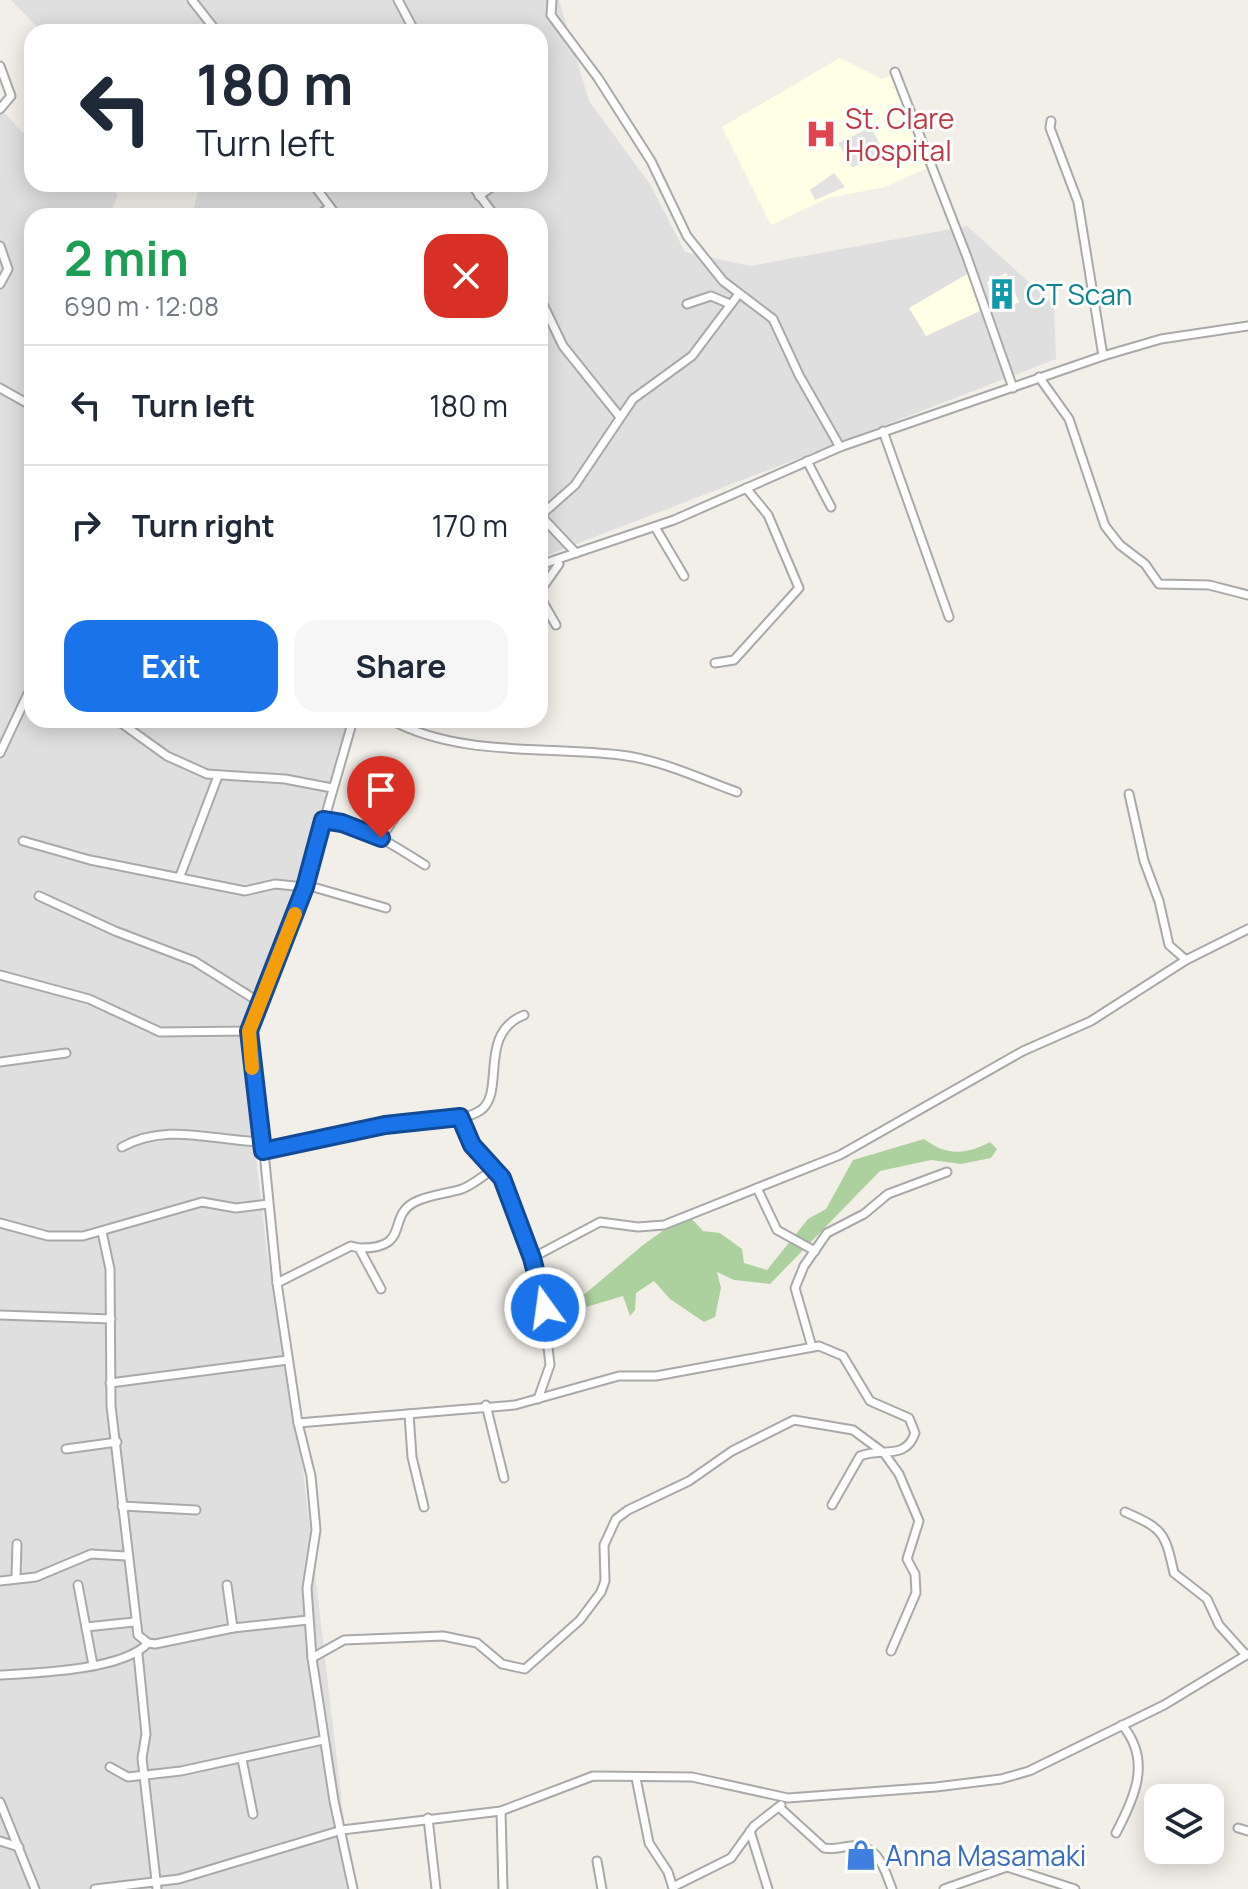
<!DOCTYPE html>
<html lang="en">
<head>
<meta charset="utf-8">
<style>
  :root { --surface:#fff; --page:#f6f6f7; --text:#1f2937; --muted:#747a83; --line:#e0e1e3; --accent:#1a73e8 }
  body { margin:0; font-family:Manrope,sans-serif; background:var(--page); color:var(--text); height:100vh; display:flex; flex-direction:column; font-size:30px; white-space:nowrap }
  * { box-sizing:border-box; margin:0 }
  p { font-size:26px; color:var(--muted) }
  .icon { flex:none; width:44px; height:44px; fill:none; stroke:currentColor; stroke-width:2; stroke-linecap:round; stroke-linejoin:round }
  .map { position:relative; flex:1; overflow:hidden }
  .drawer { position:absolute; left:24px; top:208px; width:524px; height:520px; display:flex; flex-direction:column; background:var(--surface); border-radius:24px; box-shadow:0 4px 20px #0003 }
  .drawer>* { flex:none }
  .banner { position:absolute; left:24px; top:24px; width:524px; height:168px; border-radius:24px; box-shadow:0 4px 20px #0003; background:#fff; color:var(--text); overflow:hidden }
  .buttons { position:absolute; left:1144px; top:1784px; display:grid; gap:16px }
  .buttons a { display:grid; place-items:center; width:80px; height:80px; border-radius:16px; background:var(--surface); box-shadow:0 4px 20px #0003; font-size:40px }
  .pin { position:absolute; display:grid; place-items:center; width:68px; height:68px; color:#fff; margin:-82px -34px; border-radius:50% 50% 50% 0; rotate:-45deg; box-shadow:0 0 8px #0007 }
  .pin .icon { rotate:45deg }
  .me { position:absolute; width:88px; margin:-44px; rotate:346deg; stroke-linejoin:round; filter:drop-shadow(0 0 6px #0008) }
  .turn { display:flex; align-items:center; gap:28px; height:168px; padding:0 40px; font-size:36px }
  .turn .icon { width:104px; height:104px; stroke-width:2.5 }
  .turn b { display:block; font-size:56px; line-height:68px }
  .round { display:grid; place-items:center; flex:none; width:84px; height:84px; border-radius:24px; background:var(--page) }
  .summary { display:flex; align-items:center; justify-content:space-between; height:136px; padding:0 40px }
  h1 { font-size:48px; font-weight:700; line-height:60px; color:#1e9e55 }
  .cta { display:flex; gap:16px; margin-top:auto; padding:16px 40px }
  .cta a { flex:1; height:92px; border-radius:24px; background:var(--accent); color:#fff; font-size:32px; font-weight:700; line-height:92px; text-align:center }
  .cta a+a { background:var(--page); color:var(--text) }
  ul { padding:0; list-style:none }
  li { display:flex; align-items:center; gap:24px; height:120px; padding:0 40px; border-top:2px solid var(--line) }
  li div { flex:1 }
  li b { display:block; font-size:30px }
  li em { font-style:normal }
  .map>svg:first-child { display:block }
</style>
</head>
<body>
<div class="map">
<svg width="1248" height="1889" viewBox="0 0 1248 1889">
  <rect width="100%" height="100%" fill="#f2efe9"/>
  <g fill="#e0dfdf">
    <polygon points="11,0 559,0 589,101 650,184 685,252 750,266 967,226 1054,305 1056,359 540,558 540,216 192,216 198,191 192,184 540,184 540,32 42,32"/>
    <polygon points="0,108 22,132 32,133 32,184 110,184 118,195 109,216 32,216 32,720 353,720 242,1032 267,1252 303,1470 352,1889 0,1889"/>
  </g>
  <g fill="#ffffe5">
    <polygon points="840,58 882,79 893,75 929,167 885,187 828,198 771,225 722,127"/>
    <polygon points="969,273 982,310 926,336 909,308"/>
    <polygon points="1006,273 1019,302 996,312 987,282"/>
  </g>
  <path fill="#add19e" d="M 924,1139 C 947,1156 965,1155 990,1142 L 997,1149 L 991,1158 L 961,1164 L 931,1160 L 880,1171 L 770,1284 L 734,1280 L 717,1272 L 721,1288 L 715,1317 L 704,1322 L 670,1299 L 654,1281 L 636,1293 L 635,1310 L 630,1316 L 623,1296 L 583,1308 L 582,1324 L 568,1332 L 555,1319 L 643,1245 L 675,1222 L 690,1217 L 703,1231 L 720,1233 L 742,1249 L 744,1263 L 767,1270 L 808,1219 L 826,1209 L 853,1160 Z"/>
  <g fill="#e2e2e2">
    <polygon points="871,127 883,151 878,154 880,158 852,167 838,143"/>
    <polygon points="834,173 845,187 815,200 810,190"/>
  </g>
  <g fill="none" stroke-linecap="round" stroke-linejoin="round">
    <defs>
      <g id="street">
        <polyline points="192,0 217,32"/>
        <polyline points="398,0 415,32"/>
        <polyline points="552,0 551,15 598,78 651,161 687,236 723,281 773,319 799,375 840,447"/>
        <polyline points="0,66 11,96 0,109"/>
        <polyline points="895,72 967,257 1013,388"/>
        <polyline points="1051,121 1050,128 1078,202 1103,356"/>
        <polyline points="313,184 337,216"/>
        <polyline points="471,184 495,216"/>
        <polyline points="479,196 496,184"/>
        <polyline points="318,216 330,207"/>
        <polyline points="0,246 8,269 0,284"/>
        <polyline points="540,298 563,346 620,417"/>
        <polyline points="687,304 711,296 730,304"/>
        <polyline points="1039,377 1069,419 1105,526 1120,545 1145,564 1159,584 1209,585 1248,595"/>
        <polyline points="0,388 32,406"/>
        <polyline points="883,431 949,617"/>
        <polyline points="807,461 831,507"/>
        <polyline points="540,515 576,553"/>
        <polyline points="540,516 575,485 633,399 692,356 738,295"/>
        <polyline points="655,527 684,576"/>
        <polyline points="540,565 674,520 840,447 1103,356 1161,339 1248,326"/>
        <polyline points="540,591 559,564 556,560"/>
        <polyline points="540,597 556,625"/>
        <polyline points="715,663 734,660 799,588 768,515 746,488"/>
        <polyline points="117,720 167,756 207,774 285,779 332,788"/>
        <polyline points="353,720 305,887 253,1018 248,1044 263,1142 277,1283 298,1423 311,1476 316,1530 307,1588 312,1658 334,1801 353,1889"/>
        <path d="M 391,720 C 459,757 547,746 620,755 C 662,760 698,778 737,792"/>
        <polyline points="0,753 32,685"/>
        <polyline points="1129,794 1144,861 1159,901 1169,945 1186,960"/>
        <path d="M 323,820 C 361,822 394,846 425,865"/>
        <polyline points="381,838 409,796"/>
        <polyline points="23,841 90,860 245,891 275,884 305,887"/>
        <polyline points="180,876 218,776"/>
        <polyline points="306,885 386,908"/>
        <polyline points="39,896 115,931 194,961 259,1002"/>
        <polyline points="0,975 89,999 160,1032 249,1031"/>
        <polyline points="0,1062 66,1053"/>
        <polyline points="460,1117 472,1145 502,1178 541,1286 550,1365 538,1399"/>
        <path d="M 122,1147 C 167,1122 214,1141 263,1142"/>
        <path d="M 263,1151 C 320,1144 375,1125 433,1120 C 448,1119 468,1119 481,1110 C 506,1091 477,1034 524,1015"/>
        <polyline points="757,1188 777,1230 815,1251"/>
        <polyline points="0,1223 48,1236 83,1236 202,1202 236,1208 268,1204"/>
        <polyline points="102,1232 110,1269 111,1406 138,1635 148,1643 155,1644 233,1628 308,1620"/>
        <path d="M 359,1248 C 411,1249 387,1218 413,1203 C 427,1195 446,1194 462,1189 C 474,1184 484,1176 494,1168"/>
        <polyline points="532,1258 600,1222 638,1227 664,1225 840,1155 1023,1051 1091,1021 1186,960 1248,929"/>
        <polyline points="277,1283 351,1246 359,1248 381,1289"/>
        <polyline points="0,1315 111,1319"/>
        <polyline points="812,1347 795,1288 804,1266 827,1233 864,1214 888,1194 947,1172"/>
        <polyline points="110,1383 288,1360"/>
        <polyline points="486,1405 504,1478"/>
        <polyline points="409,1414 412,1457 424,1507"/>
        <path d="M 298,1423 L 515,1405 L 619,1376 L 656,1376 L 819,1346 L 843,1356 L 870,1401 L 909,1418 L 915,1433 C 906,1461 880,1447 860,1456 L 832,1505"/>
        <polyline points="66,1449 117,1442"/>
        <polyline points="122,1506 196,1510"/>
        <path d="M 1125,1512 C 1164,1529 1165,1533 1174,1573 L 1207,1599 L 1219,1625 L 1246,1655"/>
        <polyline points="16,1577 17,1544"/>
        <polyline points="0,1581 36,1577 91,1554 126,1556"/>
        <polyline points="78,1585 93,1665"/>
        <polyline points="227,1585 233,1628"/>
        <polyline points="86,1627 134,1622"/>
        <polyline points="138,1654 146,1734 142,1758 157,1889"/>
        <polyline points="312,1658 344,1640 443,1636 477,1643 502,1664 525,1669 580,1620 601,1592 605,1581 604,1545 616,1519 628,1510 689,1481 732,1451 794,1420 853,1430 884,1453 899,1474 919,1521 907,1559 915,1574 916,1593 891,1651"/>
        <path d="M 0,1675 C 37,1673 124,1670 148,1643"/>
        <polyline points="242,1759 253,1814"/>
        <polyline points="110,1767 128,1777 181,1771 323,1740"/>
        <polyline points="636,1778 649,1843 668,1872 673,1888"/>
        <polyline points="0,1802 35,1889"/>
        <path d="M 779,1807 L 824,1848 C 834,1850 841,1847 851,1846 C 878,1843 884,1868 892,1889"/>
        <polyline points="501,1811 503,1889"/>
        <polyline points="428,1818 436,1889"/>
        <polyline points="1238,1828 1248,1831"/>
        <polyline points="750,1831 768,1889"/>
        <path d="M 1116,1833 C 1135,1797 1152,1760 1122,1725"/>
        <polyline points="0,1841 19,1847"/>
        <polyline points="597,1861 602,1889"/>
        <polyline points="673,1887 731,1858 754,1826 781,1805"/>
        <polyline points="95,1889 179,1879 342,1830 501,1811 593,1776 692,1777 788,1798 936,1787 1001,1779 1029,1771 1164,1705 1248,1654"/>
        <polyline points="944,1889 1007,1867 1075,1889"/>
      </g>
    </defs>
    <use href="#street" stroke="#a9a9a9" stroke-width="11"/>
    <use href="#street" stroke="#fff" stroke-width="7"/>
  </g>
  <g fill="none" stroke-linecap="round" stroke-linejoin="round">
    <defs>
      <polyline id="route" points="381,838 342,823 323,820 305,887 249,1031 263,1151 385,1125 460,1117 472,1145 502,1178 532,1258 545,1308"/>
    </defs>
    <use href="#route" stroke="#114b97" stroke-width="20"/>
    <use href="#route" stroke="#1a73e8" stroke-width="14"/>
    <polyline stroke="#f59e0b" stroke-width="14" points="252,1068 249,1031 295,914"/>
  </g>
  <defs>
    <symbol id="hospital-bare" viewBox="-9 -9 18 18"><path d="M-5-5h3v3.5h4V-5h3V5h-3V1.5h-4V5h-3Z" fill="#e0444e" stroke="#fff" stroke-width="2.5" paint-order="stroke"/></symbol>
    <symbol id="building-bare" viewBox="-9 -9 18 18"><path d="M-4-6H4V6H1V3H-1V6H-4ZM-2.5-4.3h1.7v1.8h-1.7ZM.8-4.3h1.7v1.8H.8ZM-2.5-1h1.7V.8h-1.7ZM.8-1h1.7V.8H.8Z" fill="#0f9aa8" stroke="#fff" stroke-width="2.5" paint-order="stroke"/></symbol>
    <symbol id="shop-bare" viewBox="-9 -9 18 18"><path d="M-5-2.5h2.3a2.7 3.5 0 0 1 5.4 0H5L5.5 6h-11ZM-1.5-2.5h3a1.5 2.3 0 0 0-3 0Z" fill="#3f7fe0" stroke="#fff" stroke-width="2.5" paint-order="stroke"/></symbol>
  </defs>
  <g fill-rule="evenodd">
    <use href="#hospital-bare" x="799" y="112" width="44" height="44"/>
    <use href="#building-bare" x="980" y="272" width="44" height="44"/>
    <use href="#shop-bare" x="839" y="1833" width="44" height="44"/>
  </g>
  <g text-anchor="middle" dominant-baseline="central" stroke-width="6" stroke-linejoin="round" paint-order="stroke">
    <g font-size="28" fill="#be3a42" stroke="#fff" text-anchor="start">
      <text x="845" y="118">St. Clare<tspan x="845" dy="32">Hospital</tspan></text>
    </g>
    <g font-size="28" fill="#0d838f" stroke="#fff" text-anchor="start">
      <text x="1026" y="294">CT Scan</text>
    </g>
    <g font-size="28" fill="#366cbe" stroke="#fff" text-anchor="start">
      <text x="885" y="1855">Anna Masamaki</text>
    </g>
  </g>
</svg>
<div class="buttons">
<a><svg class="icon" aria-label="layers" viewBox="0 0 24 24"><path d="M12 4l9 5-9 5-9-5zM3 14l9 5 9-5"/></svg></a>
</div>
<div class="pin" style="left:381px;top:838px;background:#d93025"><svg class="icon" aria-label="arrive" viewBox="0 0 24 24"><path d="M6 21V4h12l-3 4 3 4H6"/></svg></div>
<svg class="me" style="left:545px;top:1308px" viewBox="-20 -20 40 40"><circle r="17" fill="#1a73e8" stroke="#fff" stroke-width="3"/><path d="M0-11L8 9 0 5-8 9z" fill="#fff"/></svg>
<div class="banner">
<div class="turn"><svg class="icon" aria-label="left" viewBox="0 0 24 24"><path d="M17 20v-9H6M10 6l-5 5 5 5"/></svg><div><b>180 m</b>Turn left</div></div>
</div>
<section class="drawer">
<div class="summary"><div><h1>2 min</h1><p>690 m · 12:08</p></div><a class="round" style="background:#d93025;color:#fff"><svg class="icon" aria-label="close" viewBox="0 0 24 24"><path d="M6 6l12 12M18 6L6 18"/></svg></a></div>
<ul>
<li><svg class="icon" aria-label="left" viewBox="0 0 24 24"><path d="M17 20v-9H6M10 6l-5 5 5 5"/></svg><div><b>Turn left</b></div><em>180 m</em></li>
<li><svg class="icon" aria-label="right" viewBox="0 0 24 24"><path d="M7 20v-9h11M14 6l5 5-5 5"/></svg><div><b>Turn right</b></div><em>170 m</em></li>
</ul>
<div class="cta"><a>Exit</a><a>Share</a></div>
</section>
</div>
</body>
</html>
